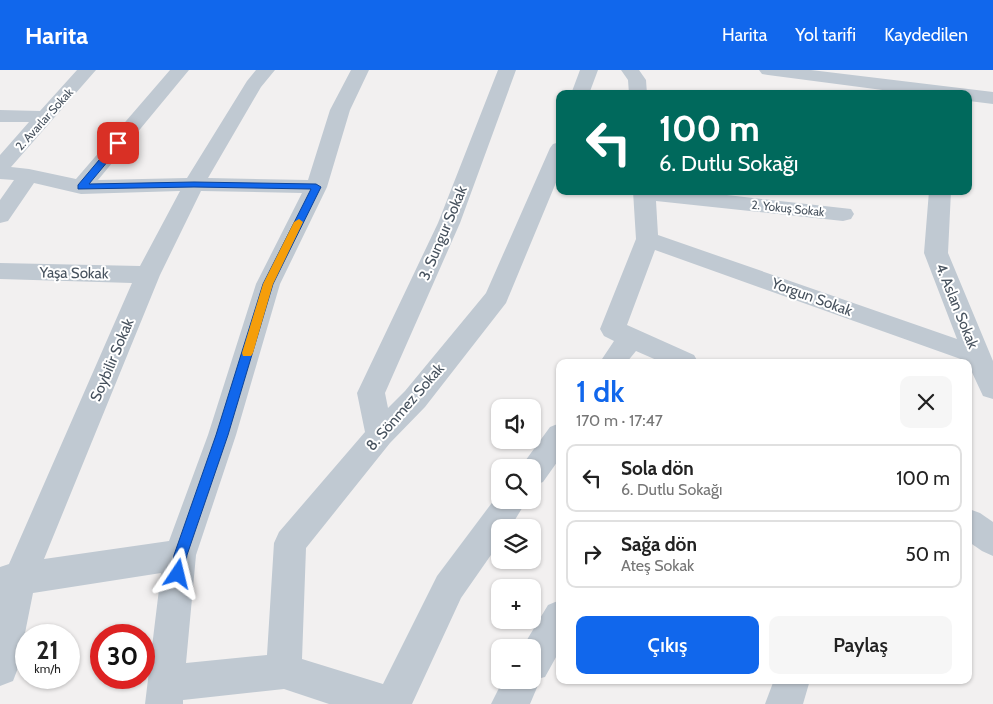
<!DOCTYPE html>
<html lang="tr">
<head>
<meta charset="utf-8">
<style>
  :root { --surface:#fff; --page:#f6f6f6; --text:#222; --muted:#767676; --line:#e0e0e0; --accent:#1167ec }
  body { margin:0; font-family:Cabin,sans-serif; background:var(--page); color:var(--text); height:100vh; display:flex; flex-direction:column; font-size:19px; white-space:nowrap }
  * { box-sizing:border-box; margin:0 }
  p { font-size:16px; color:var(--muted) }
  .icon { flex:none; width:28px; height:28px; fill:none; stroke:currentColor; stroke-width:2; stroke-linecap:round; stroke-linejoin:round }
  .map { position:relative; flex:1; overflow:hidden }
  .side { position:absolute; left:556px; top:289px; width:416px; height:325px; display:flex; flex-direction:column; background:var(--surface); border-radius:10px; box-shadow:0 1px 4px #0004 }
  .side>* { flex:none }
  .banner { position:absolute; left:556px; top:20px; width:416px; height:105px; border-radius:10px; box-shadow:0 1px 4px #0004; background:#00695c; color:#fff; overflow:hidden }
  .tools { position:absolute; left:491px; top:329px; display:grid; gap:10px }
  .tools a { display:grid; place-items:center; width:50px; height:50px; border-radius:10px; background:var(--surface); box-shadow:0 1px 4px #0004; font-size:25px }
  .speed { position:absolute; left:15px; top:554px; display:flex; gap:10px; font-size:25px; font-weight:700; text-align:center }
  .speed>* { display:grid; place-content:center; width:65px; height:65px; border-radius:50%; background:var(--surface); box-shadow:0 1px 4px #0004; line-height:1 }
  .speed small { font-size:12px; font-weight:400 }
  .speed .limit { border:8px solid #d22; background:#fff; color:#111 }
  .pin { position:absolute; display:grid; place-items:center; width:42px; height:42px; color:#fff; margin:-21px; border-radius:10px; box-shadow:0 2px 8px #0006 }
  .me { position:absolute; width:55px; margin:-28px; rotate:10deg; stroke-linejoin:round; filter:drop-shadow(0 0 4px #0008) }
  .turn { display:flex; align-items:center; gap:18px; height:105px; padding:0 20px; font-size:22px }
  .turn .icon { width:65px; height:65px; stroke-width:2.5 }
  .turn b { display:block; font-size:35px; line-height:42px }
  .round { display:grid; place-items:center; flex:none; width:52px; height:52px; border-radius:10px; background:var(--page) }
  .summary { display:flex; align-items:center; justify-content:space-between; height:85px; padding:0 20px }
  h1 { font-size:30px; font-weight:600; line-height:38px; color:var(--accent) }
  .primary-button { display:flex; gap:10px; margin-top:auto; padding:10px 20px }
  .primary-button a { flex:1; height:58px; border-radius:10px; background:var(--accent); color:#fff; font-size:20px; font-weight:600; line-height:58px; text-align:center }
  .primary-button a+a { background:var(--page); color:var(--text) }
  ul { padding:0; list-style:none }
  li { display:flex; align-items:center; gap:15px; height:68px; margin:0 10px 8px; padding:0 10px; border:2px solid var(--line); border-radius:10px }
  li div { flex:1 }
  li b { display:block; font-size:19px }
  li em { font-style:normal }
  header { display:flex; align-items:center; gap:30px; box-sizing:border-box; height:70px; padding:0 25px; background:var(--accent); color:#fff }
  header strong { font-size:24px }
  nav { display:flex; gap:28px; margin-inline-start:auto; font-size:18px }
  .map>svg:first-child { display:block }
</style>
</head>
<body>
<header>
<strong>Harita</strong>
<nav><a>Harita</a><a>Yol tarifi</a><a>Kaydedilen</a></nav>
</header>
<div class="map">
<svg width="993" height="634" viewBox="0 0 993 634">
  <rect width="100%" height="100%" fill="#f2f0f0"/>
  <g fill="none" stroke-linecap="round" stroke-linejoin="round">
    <g fill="#c0c9d2" fill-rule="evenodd">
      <path d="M 77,0 L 96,0 L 11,97 L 29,99 L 76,109 L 170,0 L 189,0 L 98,110 L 187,108 L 247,11 L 256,0 L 275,0 L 261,17 L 208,108 L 308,110 L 330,40 L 351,0 L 369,0 L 350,40 L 327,117 L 280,214 L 236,365 L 196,485 L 186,593 L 267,585 L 274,473 L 279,462 L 365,362 L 357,323 L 438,153 L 498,0 L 516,0 L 460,153 L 385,323 L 388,338 L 405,321 L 486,223 L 550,78 L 553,74 L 560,72 L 560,103 L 506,233 L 425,337 L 390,373 L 306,478 L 302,589 L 383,614 L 437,506 L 500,422 L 500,430 L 527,430 L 510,458 L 500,458 L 500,472 L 461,528 L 412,634 L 329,634 L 284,619 L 183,630 L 183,634 L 145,634 L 161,503 L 33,523 L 18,598 L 13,611 L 0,616 L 0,497 L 9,494 L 132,213 L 0,209 L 0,193 L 140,196 L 180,121 L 81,124 L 34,113 L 8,151 L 0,153 L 0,130 L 14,110 L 0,109 L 0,85 L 29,52 L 0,52 L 0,40 L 40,41 ZM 201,121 L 302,123 L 256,214 L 208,365 L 169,471 L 44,489 L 160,205 Z"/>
      <polygon points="580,0 598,0 589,24 571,24"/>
      <polygon points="621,0 639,0 646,10 647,24 629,24 628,10"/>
      <polygon points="759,0 811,0 993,22 993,34 969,31 969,24 913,24 768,5 762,4"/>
      <polygon points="633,121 692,121 851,139 854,144 851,149 843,151 656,131 658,165 957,269 924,183 929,121 951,121 948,183 993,291 993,329 983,326 969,296 969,292 655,180 627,255 694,285 698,292 661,292 636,281 627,292 600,292 614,271 604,266 600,259 636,169"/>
      <polygon points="560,353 560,388 543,412 532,416 532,398 520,398 550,357"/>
      <polygon points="969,439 980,443 993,452 993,486 982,481 969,472"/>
      <polygon points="560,530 560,580 545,607 541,608 530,634 491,634 503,610 532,610 532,578 522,578 548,535"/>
      <polygon points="774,610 810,610 803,634 765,634"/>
    </g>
  </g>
  <polygon fill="#1167ec" stroke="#0b4399" points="118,70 123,73 89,114 194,112 316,114 321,117 273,214 228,365 187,485 183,508 178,510 173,508 171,504 174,485 216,365 263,214 311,119 194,117 78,119 78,115 115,71"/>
  <polygon fill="#f59e0b" points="299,149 303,152 273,214 253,283 251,286 243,286 242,283 263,214 294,152"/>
  <g text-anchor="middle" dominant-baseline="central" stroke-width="4" stroke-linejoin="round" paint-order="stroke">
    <g font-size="12" fill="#47525e" stroke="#fff">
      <text transform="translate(44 49) rotate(-48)">2. Avarlar Sokak</text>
      <text transform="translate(788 138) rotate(6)">2. Yokuş Sokak</text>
    </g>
    <g font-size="15" fill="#47525e" stroke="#fff">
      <text transform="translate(443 163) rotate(-67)">3. Sungur Sokak</text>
      <text transform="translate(74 203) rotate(1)">Yaşa Sokak</text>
      <text transform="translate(812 227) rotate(20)">Yorgun Sokak</text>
      <text transform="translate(957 236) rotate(68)">4. Aslan Sokak</text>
      <text transform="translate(112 290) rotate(-67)">Soybilir Sokak</text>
      <text transform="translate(405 337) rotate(-49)">8. Sönmez Sokak</text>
    </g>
  </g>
</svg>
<div class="tools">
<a><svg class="icon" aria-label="sound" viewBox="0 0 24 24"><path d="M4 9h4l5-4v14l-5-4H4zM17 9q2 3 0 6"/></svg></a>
<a><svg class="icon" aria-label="search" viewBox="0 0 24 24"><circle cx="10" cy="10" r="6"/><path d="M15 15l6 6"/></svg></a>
<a><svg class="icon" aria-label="layers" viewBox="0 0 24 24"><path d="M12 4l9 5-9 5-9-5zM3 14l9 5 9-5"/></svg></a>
<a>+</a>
<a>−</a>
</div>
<div class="speed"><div>21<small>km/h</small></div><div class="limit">30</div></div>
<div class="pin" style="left:118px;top:73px;background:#d93025"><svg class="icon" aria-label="arrive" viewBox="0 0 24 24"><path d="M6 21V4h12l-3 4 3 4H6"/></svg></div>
<svg class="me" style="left:178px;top:504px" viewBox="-20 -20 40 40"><path d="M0-17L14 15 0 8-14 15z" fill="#1167ec" stroke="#fff" stroke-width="4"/></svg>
<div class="banner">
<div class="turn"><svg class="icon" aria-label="left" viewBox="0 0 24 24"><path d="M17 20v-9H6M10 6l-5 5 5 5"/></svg><div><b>100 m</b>6. Dutlu Sokağı</div></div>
</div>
<section class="side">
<div class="summary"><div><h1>1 dk</h1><p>170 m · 17:47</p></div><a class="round"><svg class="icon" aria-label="close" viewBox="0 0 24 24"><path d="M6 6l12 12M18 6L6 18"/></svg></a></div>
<ul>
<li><svg class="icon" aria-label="left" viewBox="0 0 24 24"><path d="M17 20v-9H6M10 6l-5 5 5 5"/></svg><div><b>Sola dön</b><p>6. Dutlu Sokağı</p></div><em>100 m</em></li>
<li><svg class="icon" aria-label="right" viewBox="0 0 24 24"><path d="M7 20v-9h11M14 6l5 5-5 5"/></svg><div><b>Sağa dön</b><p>Ateş Sokak</p></div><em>50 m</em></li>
</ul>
<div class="primary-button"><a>Çıkış</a><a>Paylaş</a></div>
</section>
</div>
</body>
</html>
